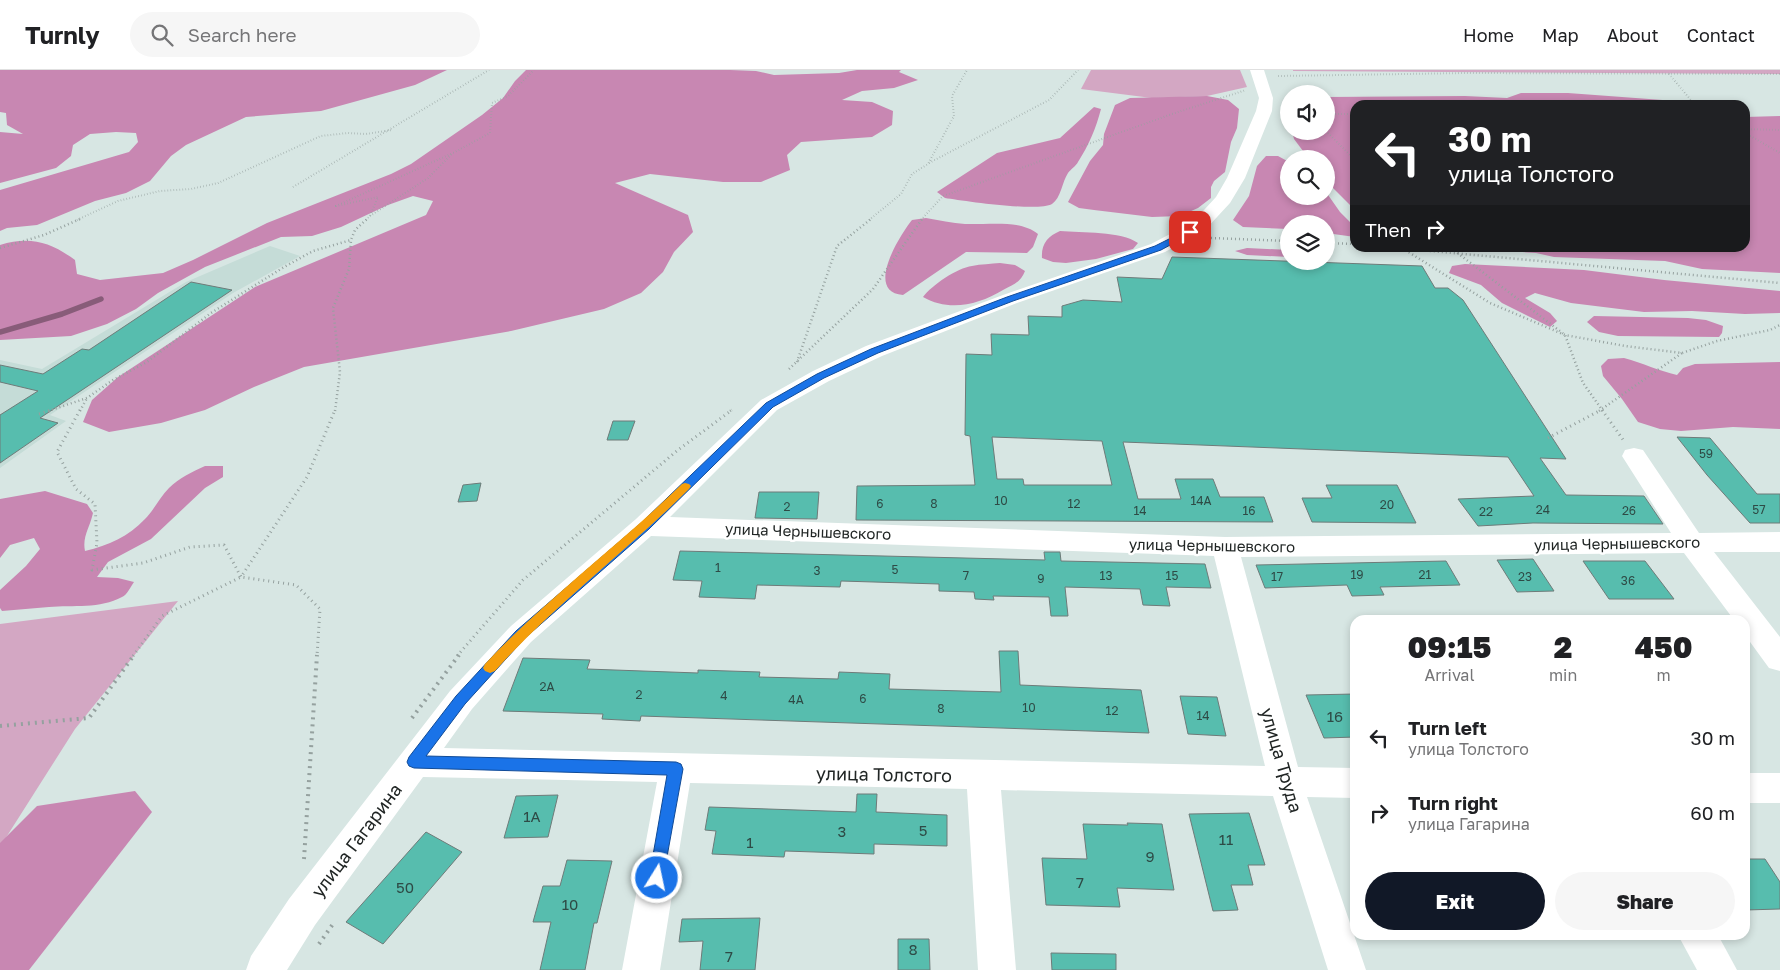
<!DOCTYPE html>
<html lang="en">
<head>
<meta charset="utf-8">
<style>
  :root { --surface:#fff; --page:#f6f6f6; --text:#202124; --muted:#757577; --line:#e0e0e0; --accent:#111827 }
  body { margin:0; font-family:"Golos Text",sans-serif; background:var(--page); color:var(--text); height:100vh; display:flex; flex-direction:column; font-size:19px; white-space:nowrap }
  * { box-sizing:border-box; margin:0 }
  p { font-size:16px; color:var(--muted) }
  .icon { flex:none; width:28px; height:28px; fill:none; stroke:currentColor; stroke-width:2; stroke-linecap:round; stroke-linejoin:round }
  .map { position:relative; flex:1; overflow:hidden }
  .drawer { position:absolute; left:1350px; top:545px; width:400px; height:325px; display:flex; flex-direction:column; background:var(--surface); border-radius:15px; box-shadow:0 2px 8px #0003 }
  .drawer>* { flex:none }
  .hud { position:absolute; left:1350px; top:30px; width:400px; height:152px; border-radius:15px; box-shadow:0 2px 8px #0003; background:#202124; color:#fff; overflow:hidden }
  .tools { position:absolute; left:1280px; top:15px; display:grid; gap:10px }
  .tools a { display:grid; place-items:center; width:55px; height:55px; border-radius:50%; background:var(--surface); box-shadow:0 2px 8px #0003; font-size:25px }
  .pin { position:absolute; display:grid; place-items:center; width:42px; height:42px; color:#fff; margin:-21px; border-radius:10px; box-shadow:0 2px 8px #0006 }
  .me { position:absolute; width:55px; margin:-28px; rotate:10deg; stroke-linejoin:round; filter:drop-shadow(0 0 4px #0008) }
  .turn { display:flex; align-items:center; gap:18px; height:105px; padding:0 15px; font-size:22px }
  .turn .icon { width:65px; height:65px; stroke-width:2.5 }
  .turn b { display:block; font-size:35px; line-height:42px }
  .then { display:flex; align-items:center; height:48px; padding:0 15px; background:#0003; gap:10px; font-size:19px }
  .eta { display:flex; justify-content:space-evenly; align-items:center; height:85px; text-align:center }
  .eta b { font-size:30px; font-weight:800; line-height:35px }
  .action { display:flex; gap:10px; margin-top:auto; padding:10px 15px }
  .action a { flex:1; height:58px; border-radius:30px; background:var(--accent); color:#fff; font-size:20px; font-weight:800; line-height:58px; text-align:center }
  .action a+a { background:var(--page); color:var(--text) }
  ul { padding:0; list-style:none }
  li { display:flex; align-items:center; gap:15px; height:75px; padding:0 15px }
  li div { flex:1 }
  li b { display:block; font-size:19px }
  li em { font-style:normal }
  header { display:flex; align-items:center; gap:30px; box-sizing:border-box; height:70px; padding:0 25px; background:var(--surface); border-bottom:1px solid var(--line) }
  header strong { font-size:24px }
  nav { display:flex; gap:28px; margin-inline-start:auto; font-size:18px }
  .search { width:350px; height:45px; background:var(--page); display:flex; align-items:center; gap:12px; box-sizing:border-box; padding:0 18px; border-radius:28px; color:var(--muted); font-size:19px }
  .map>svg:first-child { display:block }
</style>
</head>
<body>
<header>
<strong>Turnly</strong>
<div class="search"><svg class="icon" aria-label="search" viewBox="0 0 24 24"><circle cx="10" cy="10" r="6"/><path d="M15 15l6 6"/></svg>Search here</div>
<nav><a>Home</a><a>Map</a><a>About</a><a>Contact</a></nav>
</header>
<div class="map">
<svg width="1780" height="900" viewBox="0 0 1780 900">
  <rect width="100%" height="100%" fill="#d7e6e3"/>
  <polygon fill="#c5dcd7" points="270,176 300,186 233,223 50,345 66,351 0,398 0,290 42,299 186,212"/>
  <g fill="#d3a7c3">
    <polygon points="1091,0 1240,0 1247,17 1207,26 1152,28 1081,19"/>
    <polygon points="1293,0 1780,0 1780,4 1293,1"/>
    <polygon points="178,531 75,659 0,777 0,554"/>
  </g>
  <g fill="#c887b2">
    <polygon points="0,0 447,0 415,15 321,41 246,47 186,75 171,86 150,111 126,123 95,131 37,155 7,158 0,161 0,120 129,82 138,72 136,63 116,62 90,64 73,75 71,86 56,98 0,113 0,62 23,64 7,55 6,43 0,42"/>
    <path d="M 526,0 L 730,0 L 756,1 L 774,5 L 839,3 L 857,0 L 901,0 L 899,2 L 918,10 L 894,18 L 862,21 L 842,30 L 872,32 L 893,41 L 892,55 L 872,67 L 801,72 L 787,85 L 790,100 L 761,112 L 723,112 L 650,104 L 615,113 L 688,145 L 693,162 L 674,182 L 663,202 L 641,223 L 604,239 L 511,261 L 304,297 L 254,317 L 205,340 L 161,353 L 109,362 L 83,352 L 92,330 L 118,307 L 255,217 L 426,145 L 433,131 L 413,126 L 388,135 L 341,157 L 312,166 L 281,167 L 205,197 L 158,223 L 136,239 L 107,254 L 71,266 L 0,270 L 0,175 C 30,166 50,172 75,190 L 77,204 L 100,210 L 163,203 L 193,190 L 267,153 L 391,104 L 411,94 L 482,45 L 503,28 L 515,11 Z"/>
    <polygon points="1521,23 1568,23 1676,31 1680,35 1355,35 1355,140 1326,111 1326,89 1309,89 1294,69 1292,61 1326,61 1326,27 1465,26 1507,28"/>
    <polygon points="1207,26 1228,30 1239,39 1237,58 1231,72 1225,102 1214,111 1211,117 1211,128 1198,138 1180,146 1152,147 1094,140 1079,138 1068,132 1090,91 1103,75 1104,64 1115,35 1130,28"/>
    <path d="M 1094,37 L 1101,39 C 1096,58 1089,75 1078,92 C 1076,96 1071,99 1068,103 C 1062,112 1061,128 1052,134 C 1038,142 964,131 945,128 L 937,122 L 997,83 L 1060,68 Z"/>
    <polygon points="1780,46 1780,203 1702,199 1665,191 1554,187 1536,183 1460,178 1745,178 1745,47"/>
    <polygon points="1266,86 1278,86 1289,92 1289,126 1326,126 1326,122 1340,142 1355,157 1355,167 1326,163 1326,154 1289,154 1289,159 1243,157 1233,150 1249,126 1257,96"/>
    <path d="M 926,148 C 939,150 952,153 965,154 C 987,155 1020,149 1038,164 L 1033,177 L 1027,183 L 966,182 L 903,225 C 864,222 900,165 912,150 Z"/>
    <path d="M 1060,161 C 1082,163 1121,161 1138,173 L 1133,179 L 1096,189 L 1066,193 L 1053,192 L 1042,188 C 1041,174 1048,166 1060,161 Z"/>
    <polygon points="1247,178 1289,180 1289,187 1247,185 1235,181"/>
    <path d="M 1000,193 L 1015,195 L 1025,201 C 1021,212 1013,215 1003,220 C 978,235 949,242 923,227 C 932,215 957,198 972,196 C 981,194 991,194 1000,193 Z"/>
    <polygon points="1465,194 1584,200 1664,210 1780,221 1780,243 1745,244 1692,241 1644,242 1571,233 1535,223 1525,228 1550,243 1557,251 1550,257 1502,233 1481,215 1449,203 1452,196"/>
    <polygon points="1594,246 1688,248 1706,250 1723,256 1722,263 1719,267 1618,266 1599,262 1587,252"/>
    <path d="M 1624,288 C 1643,293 1659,301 1677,305 L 1683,298 L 1695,294 L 1780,292 L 1780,359 L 1733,357 L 1681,361 L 1660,359 L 1638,352 L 1622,329 L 1603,306 L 1601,296 L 1608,289 Z"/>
    <path d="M 205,396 L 223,396 L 223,407 L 205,418 L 151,469 L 108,492 L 97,507 L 118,508 L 134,512 C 131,516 127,525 122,527 C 100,539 73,535 49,537 C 33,538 18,540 2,541 L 0,538 L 0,520 L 26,496 L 40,479 L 34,468 L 10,475 L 0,488 L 0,429 L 45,421 L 87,434 L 93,443 C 90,457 82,467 85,481 C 109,475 128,467 145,449 C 154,440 160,427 169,418 C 179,408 192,402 205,396 Z"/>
    <polygon points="135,721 152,742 29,900 0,900 0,773 37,736"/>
  </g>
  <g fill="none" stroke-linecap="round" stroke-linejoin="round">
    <polyline stroke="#885c79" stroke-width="5.5" points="0,262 62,244 101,229"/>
  </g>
  <g fill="#57bdae" stroke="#6e7b79" fill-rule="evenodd">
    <path d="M 1172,187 L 1422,196 L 1435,218 L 1448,218 L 1463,230 L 1566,389 L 1540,388 L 1566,425 L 1644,426 L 1663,454 L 1533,453 L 1478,456 L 1458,429 L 1534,426 L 1508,387 L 1123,372 L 1138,429 L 1181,429 L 1175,409 L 1213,409 L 1220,427 L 1264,427 L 1273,452 L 856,450 L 857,416 L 975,415 L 970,366 L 965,365 L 966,284 L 992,285 L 991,264 L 1029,265 L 1028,246 L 1062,247 L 1062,236 L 1083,230 L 1122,232 L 1117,207 L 1162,209 ZM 992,367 L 1102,371 L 1112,415 L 1024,415 L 1023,409 L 997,409 Z"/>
    <polygon points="191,212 232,220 40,348 58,353 0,393 0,345 38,321 0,312 0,295 43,304 82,279 89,280"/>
    <polygon points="613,351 635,351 628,370 607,370"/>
    <polygon points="1677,367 1710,368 1757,424 1780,424 1780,453 1750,453 1707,405"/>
    <polygon points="481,413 477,431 458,432 463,415"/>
    <polygon points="1326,415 1397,415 1416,453 1312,452 1302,428 1332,428"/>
    <polygon points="759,422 819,422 817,449 755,448"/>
    <polygon points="680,481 1045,490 1044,482 1060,482 1061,491 1205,494 1211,518 1166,517 1170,536 1143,535 1140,519 1065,517 1068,546 1051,546 1049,527 993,526 994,530 975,529 974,522 939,521 939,514 841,511 840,517 757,515 755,529 699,527 702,511 673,510"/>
    <polygon points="1533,489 1554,521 1517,522 1497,490"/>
    <polygon points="1446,491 1460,515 1380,517 1384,525 1352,526 1347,515 1265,518 1256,495"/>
    <polygon points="1583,491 1645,491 1674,529 1609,529"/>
    <polygon points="999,581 1018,581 1020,615 1141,620 1149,663 641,646 640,651 602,649 603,644 503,641 523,588 590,590 587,599 698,603 698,600 760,602 759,607 838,609 839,602 890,604 889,619 1001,622"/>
    <polygon points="1355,624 1355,667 1324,668 1306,625"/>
    <polygon points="1180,626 1217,627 1226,666 1188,664"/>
    <polygon points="857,724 877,724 876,742 947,745 947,776 874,774 874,784 785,781 784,787 712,784 716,761 705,760 709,737 856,742"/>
    <polygon points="558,725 548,767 504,768 516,726"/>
    <polygon points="1249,743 1265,795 1248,795 1253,815 1231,815 1238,840 1213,841 1189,744"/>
    <polygon points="1127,753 1162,754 1174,820 1117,818 1120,837 1046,835 1042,788 1087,789 1083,754 1128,755"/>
    <polygon points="426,762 462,782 383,874 346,852"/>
    <polygon points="1745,789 1765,789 1780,812 1780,839 1745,840"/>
    <polygon points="567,790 612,791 597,853 594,853 585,900 540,900 551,852 533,852 543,816 560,816"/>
    <polygon points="760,848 755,900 700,900 703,871 679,872 682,849"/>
    <polygon points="898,869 929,869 930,900 898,900"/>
    <polygon points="1051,883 1116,884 1116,900 1052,900"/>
  </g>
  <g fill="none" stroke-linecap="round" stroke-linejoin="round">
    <g stroke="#95a19f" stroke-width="2" stroke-dasharray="0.5 2.5" stroke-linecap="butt">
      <polyline points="1669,4 1695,35"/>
      <polyline points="1278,6 1466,3 1780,4"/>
      <polyline points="1326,44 1355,44"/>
      <polyline points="1745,59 1780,60"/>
      <polyline points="1326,61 1355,90"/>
      <polyline points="1745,63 1780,83"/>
      <polyline points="929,93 1049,30 1078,0"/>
      <polyline points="293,117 489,0"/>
      <polyline points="370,146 428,108 452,84"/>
      <polyline points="77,150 118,131 160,121 191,119 218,113 321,66 348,63 366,64 392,60"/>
      <polyline points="366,150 370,146 378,127 336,136 455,82 490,63 492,33 508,26 534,0"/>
      <polyline points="869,150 901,124 912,104 928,94 954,46 952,26 967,0"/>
      <polyline points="921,150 943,126 1172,44 1246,20"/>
    </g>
    <g stroke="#95a19f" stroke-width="2.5" stroke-dasharray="1 3" stroke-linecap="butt">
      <polyline points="1211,168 1289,171"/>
      <polyline points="1326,173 1355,174"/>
      <polyline points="0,178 44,165 80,149"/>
      <polyline points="1398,178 1780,213"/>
      <polyline points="1402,178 1490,233 1565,265 1625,276 1682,283 1717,271 1770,260 1780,255"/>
      <polyline points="1451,178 1565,265 1583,313 1603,341"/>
      <polyline points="797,292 837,176 871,149"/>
      <polyline points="789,299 873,219 922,149"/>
      <polyline points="48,341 87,328 113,310 147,292 211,243 284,197 313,181 351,170 355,160 367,149"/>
      <polyline points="80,341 87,328"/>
      <polyline points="335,341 340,302 333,238 349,199 351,170"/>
      <polyline points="730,341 733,339"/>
      <polyline points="1599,341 1682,283"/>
    </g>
    <g stroke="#95a19f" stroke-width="3" stroke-dasharray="1 4" stroke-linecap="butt">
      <polyline points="80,340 57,382 76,419 95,434 97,473 92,500 143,493 190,477 224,475 241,507 307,407 335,340"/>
      <polyline points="1602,340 1624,371"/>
      <polyline points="39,344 52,340"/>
      <polyline points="1548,368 1601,340"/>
      <polyline points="133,586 162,546 241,507 296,515 320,539 317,586"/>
      <polyline points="457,586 523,510 678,380 732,340"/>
    </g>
    <g stroke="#95a19f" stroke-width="4" stroke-dasharray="2 5" stroke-linecap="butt">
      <polyline points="412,648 459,585"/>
      <polyline points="0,656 89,648 134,585"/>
      <polyline points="304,789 317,585"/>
      <polyline points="319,874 335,851"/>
    </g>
    <g fill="#fff" fill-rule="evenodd">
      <path d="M 1250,0 L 1264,0 L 1273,28 L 1272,41 L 1245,108 L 1230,133 L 1205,160 L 1165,182 L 1017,233 L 882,286 L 829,311 L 777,340 L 670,447 L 1225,467 L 1671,463 L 1622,386 L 1625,380 L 1634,378 L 1643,380 L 1699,463 L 1780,462 L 1780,482 L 1714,482 L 1780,567 L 1780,601 L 1769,598 L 1745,565 L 1745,550 L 1734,550 L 1684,483 L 1241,487 L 1298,697 L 1355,698 L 1355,728 L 1307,727 L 1366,900 L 1328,900 L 1273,726 L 1001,720 L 1016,900 L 978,900 L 967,719 L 690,713 L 660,900 L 622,900 L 657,712 L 423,707 L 315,855 L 287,900 L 246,900 L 251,886 L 289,829 L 450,621 L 511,556 L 636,449 L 761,330 L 813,301 L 866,276 L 1003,225 L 1151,174 L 1193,152 L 1216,127 L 1227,108 L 1256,41 L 1259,28 ZM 651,466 L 1214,486 L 1265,696 L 444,678 L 472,639 L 531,572 Z"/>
      <rect x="1745" y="703" width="35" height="30"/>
      <polygon points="1678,865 1718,865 1737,900 1697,900"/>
    </g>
  </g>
  <polygon fill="#1a73e8" stroke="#114b97" points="1187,160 1194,162 1161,180 1013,231 878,283 824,308 773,337 649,459 525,568 465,634 426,686 676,692 681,694 683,699 662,814 657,816 651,814 649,808 667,705 414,698 409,696 407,692 409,687 456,626 516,561 641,453 766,333 817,304 871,279 1007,227 1155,176"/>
  <path fill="#f59e0b" d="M 685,413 L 689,414 L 691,416 L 689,419 C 626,482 554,535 495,601 L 490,603 L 485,601 L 483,598 L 485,594 C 546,529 618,476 682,414 Z"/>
  <g text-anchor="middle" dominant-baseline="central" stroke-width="5" stroke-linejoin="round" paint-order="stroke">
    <g font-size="12" fill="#2e4b46">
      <text x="1706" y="383">59</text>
      <text x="1001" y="430">10</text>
      <text x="1201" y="430">14А</text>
      <text x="880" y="433">6</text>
      <text x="934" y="433">8</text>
      <text x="1074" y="433">12</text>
      <text x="1387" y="434">20</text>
      <text x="787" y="436">2</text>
      <text x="1543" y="439">24</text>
      <text x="1759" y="439">57</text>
      <text x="1140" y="440">14</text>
      <text x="1249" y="440">16</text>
      <text x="1629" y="440">26</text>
      <text x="1486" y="441">22</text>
      <text x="718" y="497">1</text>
      <text x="895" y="499">5</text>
      <text x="817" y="500">3</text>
      <text x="1357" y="504">19</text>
      <text x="1425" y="504">21</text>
      <text x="966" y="505">7</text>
      <text x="1106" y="505">13</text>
      <text x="1172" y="505">15</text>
      <text x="1277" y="506">17</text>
      <text x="1525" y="506">23</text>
      <text x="1041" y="508">9</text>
      <text x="1628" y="510">36</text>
      <text x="547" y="616">2А</text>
      <text x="639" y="624">2</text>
      <text x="724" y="625">4</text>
      <text x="863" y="628">6</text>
      <text x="796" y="629">4А</text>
      <text x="1029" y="637">10</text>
      <text x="941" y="638">8</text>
      <text x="1112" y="640">12</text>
      <text x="1203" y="645">14</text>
    </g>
    <g font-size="15" fill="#202524" stroke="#fff">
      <text transform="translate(808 461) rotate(2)">улица Чернышевского</text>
      <text transform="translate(1617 473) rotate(-1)">улица Чернышевского</text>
      <text transform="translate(1212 475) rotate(1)">улица Чернышевского</text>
    </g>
    <g font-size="15" fill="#2e4b46">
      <text x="1335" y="646">16</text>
      <text x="532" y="746">1А</text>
      <text x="923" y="760">5</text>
      <text x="842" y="761">3</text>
      <text x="1226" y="769">11</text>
      <text x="750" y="772">1</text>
      <text x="1150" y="786">9</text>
      <text x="1080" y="812">7</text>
      <text x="405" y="817">50</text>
      <text x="570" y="834">10</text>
      <text x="913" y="879">8</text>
      <text x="729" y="886">7</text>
    </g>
    <g font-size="18" fill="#202524" stroke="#fff">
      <text transform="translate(1282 690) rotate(74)">улица Труда</text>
      <text transform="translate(884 704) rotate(1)">улица Толстого</text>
      <text transform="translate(356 770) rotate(-53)">улица Гагарина</text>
    </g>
  </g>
</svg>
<div class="tools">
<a><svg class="icon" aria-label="sound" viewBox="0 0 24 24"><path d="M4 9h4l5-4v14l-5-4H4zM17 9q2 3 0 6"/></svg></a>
<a><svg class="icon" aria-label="search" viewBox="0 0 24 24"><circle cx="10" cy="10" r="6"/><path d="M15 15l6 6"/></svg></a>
<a><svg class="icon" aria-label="layers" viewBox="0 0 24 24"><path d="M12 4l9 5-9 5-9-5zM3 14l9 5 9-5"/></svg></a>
</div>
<div class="pin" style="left:1190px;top:162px;background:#d93025"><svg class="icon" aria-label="arrive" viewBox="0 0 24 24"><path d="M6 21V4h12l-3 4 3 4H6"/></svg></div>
<svg class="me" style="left:657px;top:808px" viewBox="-20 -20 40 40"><circle r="17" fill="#1a73e8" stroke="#fff" stroke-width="3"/><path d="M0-11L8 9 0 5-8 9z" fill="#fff"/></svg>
<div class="hud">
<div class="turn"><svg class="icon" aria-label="left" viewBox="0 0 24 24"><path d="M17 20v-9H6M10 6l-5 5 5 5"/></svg><div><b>30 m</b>улица Толстого</div></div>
<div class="then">Then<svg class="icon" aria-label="right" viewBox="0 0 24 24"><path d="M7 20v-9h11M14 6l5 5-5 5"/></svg></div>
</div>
<section class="drawer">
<div class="eta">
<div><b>09:15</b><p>Arrival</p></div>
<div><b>2</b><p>min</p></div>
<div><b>450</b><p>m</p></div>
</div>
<ul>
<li><svg class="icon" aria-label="left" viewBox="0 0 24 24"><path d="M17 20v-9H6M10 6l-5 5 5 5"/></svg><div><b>Turn left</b><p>улица Толстого</p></div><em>30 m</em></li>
<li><svg class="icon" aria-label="right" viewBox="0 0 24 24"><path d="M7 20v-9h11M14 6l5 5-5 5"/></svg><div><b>Turn right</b><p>улица Гагарина</p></div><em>60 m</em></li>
</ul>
<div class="action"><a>Exit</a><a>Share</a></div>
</section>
</div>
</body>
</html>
